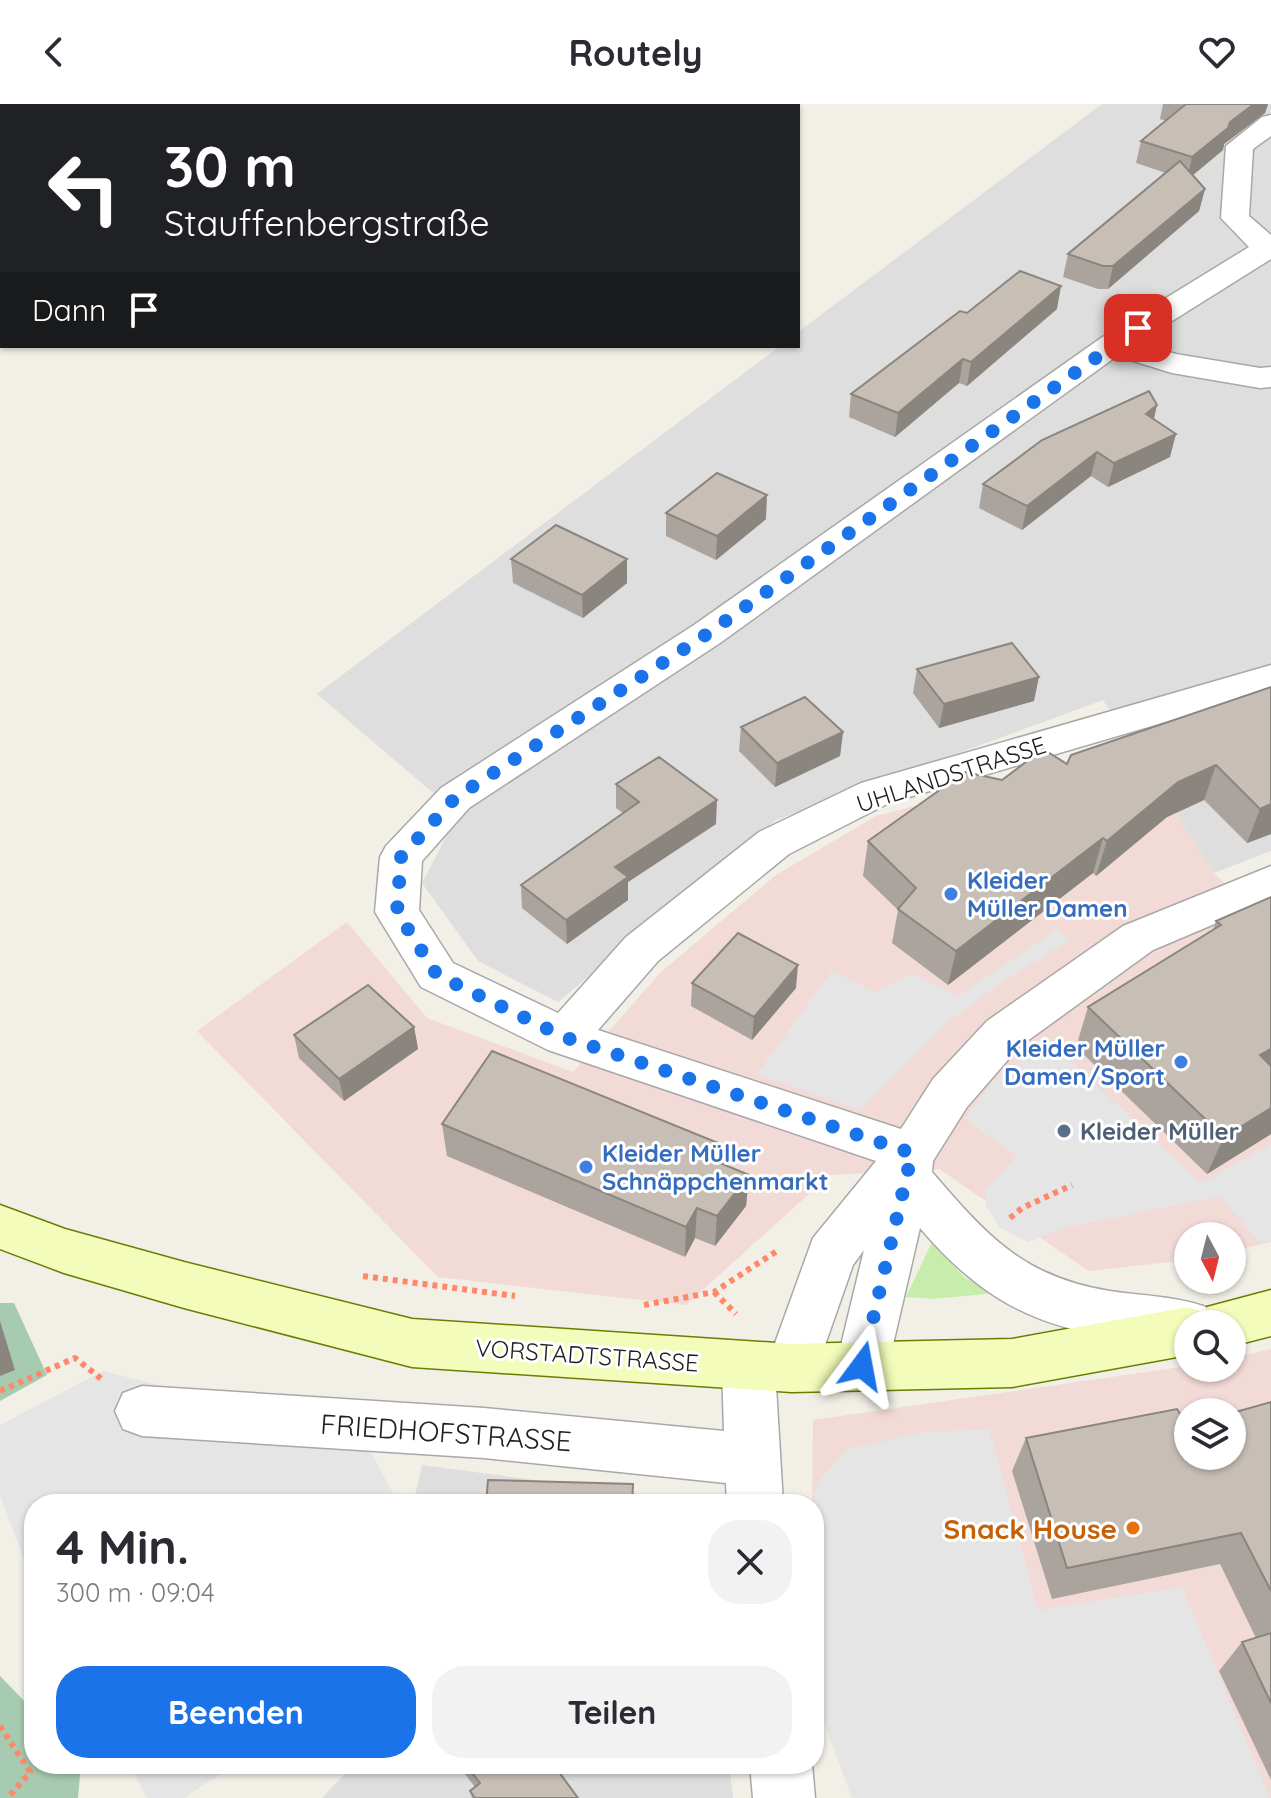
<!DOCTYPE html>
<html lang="de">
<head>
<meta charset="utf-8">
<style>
  :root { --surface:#fff; --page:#f2f2f3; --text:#2b2b33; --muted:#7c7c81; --accent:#1a73e8 }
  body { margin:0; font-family:Quicksand,sans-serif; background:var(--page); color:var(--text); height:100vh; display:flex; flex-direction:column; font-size:30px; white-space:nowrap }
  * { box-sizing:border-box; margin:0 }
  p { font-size:26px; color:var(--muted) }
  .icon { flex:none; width:44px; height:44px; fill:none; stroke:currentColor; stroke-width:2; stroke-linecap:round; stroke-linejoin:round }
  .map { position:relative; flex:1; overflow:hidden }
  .panel { position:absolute; left:24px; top:1390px; width:800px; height:280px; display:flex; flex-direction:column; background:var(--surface); border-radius:32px; box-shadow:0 2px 6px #0004 }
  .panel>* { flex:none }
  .top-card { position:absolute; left:0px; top:0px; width:800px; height:244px; box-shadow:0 2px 6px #0004; background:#202124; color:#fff; overflow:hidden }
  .needle { width:52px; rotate:173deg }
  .fabs { position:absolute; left:1174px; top:1118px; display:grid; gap:16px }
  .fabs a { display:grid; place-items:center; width:72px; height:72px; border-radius:50%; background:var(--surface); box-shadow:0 2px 6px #0004; font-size:40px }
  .pin { position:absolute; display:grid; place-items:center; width:68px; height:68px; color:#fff; margin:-34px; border-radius:16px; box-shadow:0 4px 12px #0006 }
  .me { position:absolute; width:88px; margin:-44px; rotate:13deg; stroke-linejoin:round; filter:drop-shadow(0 0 6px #0008) }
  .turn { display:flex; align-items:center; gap:28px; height:168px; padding:0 32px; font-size:36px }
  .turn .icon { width:104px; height:104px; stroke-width:2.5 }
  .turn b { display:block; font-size:56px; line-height:68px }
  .then { display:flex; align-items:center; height:76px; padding:0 32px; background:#0003; gap:16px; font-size:30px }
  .round { display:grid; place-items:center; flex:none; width:84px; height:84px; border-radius:32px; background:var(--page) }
  .head { display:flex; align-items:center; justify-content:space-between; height:136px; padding:0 32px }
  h1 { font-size:48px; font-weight:700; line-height:60px }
  .cta { display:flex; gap:16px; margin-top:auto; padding:16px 32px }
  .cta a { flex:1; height:92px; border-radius:32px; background:var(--accent); color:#fff; font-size:32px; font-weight:700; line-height:92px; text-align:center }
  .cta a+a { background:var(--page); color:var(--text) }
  header { display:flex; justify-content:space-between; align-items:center; height:104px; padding:0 32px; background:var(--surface); font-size:36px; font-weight:700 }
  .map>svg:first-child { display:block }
</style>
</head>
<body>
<header><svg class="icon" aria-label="back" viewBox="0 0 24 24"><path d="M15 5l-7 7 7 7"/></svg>Routely<svg class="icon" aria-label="heart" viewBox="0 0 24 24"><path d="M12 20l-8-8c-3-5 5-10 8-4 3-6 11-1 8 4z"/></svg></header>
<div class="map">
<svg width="1271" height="1694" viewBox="0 0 1271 1694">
  <rect width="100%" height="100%" fill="#f2efe7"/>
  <g fill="#dfdede">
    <polygon points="1102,0 1271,0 1271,747 1214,769 1103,596 776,716 558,898 478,857 422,779 458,710 317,590 780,242 798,242 798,228"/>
    <polygon points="422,1361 700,1398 701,1400 413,1400"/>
    <polygon points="354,1660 729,1660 733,1694 322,1694"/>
  </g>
  <g fill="#f2dad6" fill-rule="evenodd">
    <polygon points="1135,645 1214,769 1259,813 1271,808 1271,1138 1232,1147 1232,1132 1188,1132 1188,1156 1089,1167 939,1065 830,1071 686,1201 438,1173 197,927 347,818 427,914 573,968 661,868 776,771 876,712"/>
    <path d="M 1271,1245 L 1271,1694 L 879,1694 L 812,1400 L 813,1316 L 1188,1262 L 1232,1264 L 1232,1254 ZM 1188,1308 L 1232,1308 L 1232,1352 L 1188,1352 Z"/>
  </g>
  <polygon fill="#ebf1d2" points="0,0 287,0 2,2 0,107"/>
  <polygon fill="#c6edac" points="932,1138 965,1174 996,1189 933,1195 906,1193"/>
  <g fill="#a7cbb0">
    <polygon points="0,1199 14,1199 47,1271 0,1297"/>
    <polygon points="0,1572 34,1607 34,1660 81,1660 78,1694 0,1694"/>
  </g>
  <g fill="#e5e5e5">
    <polygon points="1057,825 1070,836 996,882 944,921 860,1006 757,970 832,867 875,888 913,870 958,892"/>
    <polygon points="1052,940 1201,1079 1271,1040 1271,1137 1259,1138 1220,1092 1067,1123 1028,1138 999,1123 986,1102 986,1085 1017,1052 965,1015 998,971"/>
    <polygon points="103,1267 185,1288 356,1321 399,1400 34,1400 34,1483 0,1391 0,1321"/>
    <polygon points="989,1325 1038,1506 1182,1483 1270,1694 852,1694 822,1614 814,1516 813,1400 817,1379 846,1346 918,1329"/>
    <polygon points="129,1660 235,1660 184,1694 147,1694"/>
  </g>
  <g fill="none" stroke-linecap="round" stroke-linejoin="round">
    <defs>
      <polygon id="lane" points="60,0 76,0 77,2 61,2"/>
      <g id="street">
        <path d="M 1271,11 L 1271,32 L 1253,45 L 1249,112 L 1271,131 L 1271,155 L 1137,239 L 1176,250 L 1260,264 L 1271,263 L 1271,283 L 1260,284 L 1172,269 L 1117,252 L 720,539 L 469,704 L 422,757 L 419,806 L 453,859 L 558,909 L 626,833 L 759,728 L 861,679 L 1271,561 L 1271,587 L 889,699 L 789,750 L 658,857 L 598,926 L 901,1025 L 933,975 L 987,917 L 1123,822 L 1271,762 L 1271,796 L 1153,846 L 1019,943 L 967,1003 L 933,1057 L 932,1068 C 987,1132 1023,1173 1110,1187 C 1142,1192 1176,1192 1206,1203 L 1214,1220 L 1188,1220 L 1188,1243 C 1067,1230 1002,1220 920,1124 L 888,1262 L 881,1279 L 862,1286 L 843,1279 L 836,1262 L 864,1146 L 853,1161 L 811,1281 L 792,1288 L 776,1282 L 783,1400 L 727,1400 L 726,1379 L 484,1354 L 142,1332 L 123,1325 L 115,1307 L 123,1289 L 142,1282 L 484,1304 L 724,1327 L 722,1263 L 729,1246 L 748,1239 L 767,1246 L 770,1253 L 813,1134 L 876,1057 L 548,946 L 421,883 L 375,808 L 380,753 L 386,742 L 441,684 L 694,521 L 1101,234 L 1249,143 L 1221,114 L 1226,42 L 1262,13 Z"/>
        <polygon points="750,1660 812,1660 815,1694 753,1694"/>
      </g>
      <polygon id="secondary" points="0,1101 65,1125 184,1158 412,1215 792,1240 1012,1235 1188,1203 1204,1209 1207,1203 1271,1186 1271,1232 1232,1242 1232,1220 1188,1220 1188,1251 1012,1283 792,1288 412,1263 184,1204 64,1169 0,1145"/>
    </defs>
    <use href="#lane" stroke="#a8a8a8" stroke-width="3"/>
    <use href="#street" stroke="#a8a8a8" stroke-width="3"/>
    <use href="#secondary" stroke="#668000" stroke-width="3"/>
    <g stroke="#ff886b" stroke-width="6" stroke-dasharray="5 5" stroke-linecap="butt">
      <polyline points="1010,1114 1022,1104 1072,1081"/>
      <polyline points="363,1172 515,1192"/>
      <polyline points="714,1188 736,1210"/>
      <polyline points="644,1201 714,1188 780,1145"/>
      <polyline points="0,1287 75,1254 104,1277"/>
      <polyline points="0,1622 30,1668 8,1694"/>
    </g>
    <use href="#lane" fill="#fff" fill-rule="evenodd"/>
    <use href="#street" fill="#fff" fill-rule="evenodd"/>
    <use href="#secondary" fill="#f3fcba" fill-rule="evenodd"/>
  </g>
  <g fill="#aba39d">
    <polygon points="1163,0 1268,0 1265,9 1224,40 1223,46 1193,71 1205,85 1199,107 1108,185 1098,185 1063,173 1068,150 1166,69 1136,59 1141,37 1166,17 1160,15"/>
    <polygon points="1057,205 967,282 959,279 895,333 849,313 851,290 967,209"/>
    <polygon points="1157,301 1154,315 1170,353 1108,383 1091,372 1022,426 979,404 983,380"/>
    <polygon points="666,409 766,415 716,456 666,432"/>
    <polygon points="511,455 627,455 627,479 583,514 513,479"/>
    <polygon points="917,565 1034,597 939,624 913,589"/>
    <polygon points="1271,583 1271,730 1247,739 1204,696 1167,713 1096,772 1093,769 948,881 892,839 898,806 863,772 868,737 1002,676 1067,660"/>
    <polygon points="741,623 843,628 840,652 775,683 739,647"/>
    <polygon points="616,680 716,720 628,778 628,796 567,840 522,804 521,781 623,709 616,704"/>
    <polygon points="1271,793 1271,1030 1207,1070 1076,943 1088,903 1213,826 1216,817"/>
    <polygon points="692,879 796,884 752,936 691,902"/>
    <polygon points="414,923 418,945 344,997 299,954 294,931"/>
    <polygon points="442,1020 728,1043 726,1062 749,1071 746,1102 715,1142 695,1134 685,1153 447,1052"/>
    <polygon points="1271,1298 1271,1676 1219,1567 1242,1538 1256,1534 1220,1460 1052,1495 1012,1367 1026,1334 1188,1321"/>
    <polygon points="457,1660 553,1660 578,1694 472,1694 470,1687 475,1683"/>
  </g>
  <g fill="#8b857f">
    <polygon points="1254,0 1268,0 1265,9 1224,40 1223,46 1187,76 1192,53 1230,18"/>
    <polygon points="1205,85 1199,107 1108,185 1113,162"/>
    <polygon points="1061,182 1057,205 967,282 971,258"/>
    <polygon points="963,255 959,279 895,333 898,309"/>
    <polygon points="1157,301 1151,325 1146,310"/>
    <polygon points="1176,330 1170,353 1108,383 1114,359"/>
    <polygon points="1097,348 1091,372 1022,426 1027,402"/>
    <polygon points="767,391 766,415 716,456 717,432"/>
    <polygon points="627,455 627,479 583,514 582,491"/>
    <polygon points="1039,573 1034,597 939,624 944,600"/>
    <polygon points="843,628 840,652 775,683 777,659"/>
    <polygon points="1216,661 1204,696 1167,713 1096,772 1107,737 1178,678"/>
    <polygon points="717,696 716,720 628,778 628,796 567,840 566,816 615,763"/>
    <polygon points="1271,700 1271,730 1247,739 1260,705"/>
    <polygon points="1103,734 1093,769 948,881 956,847"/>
    <polygon points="798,861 796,884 752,936 754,913"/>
    <polygon points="414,923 418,945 344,997 339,975"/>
    <polygon points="1271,945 1271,973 1260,951"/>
    <polygon points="1271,1004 1271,1030 1207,1070 1224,1033"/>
    <polygon points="728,1043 726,1074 720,1059"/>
    <polygon points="749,1071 746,1102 715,1142 717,1112"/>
    <polygon points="697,1104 695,1134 685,1153 686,1123"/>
    <polygon points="0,1217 15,1266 0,1272"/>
  </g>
  <g fill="#c7beb6" stroke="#8b857f" stroke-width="2">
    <polygon points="1186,0 1254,0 1230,18 1228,24 1192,53 1141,37"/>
    <polygon points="1180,57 1205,85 1113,162 1103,162 1068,150"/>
    <polygon points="1020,167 1061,182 971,258 963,255 898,309 851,290 960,207 967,209"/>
    <polygon points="1149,287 1157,301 1146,310 1176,330 1114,359 1097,348 1027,402 983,380 1042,336"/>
    <polygon points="717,369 767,391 717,432 666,409"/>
    <polygon points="556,421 627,455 582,491 511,455"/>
    <polygon points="1012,539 1039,573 944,600 917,565"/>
    <polygon points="1271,583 1271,700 1260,705 1216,661 1178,678 1107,737 1103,734 956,847 898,805 916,784 868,737 965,668 1002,676 1043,645 1067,660 1071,651"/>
    <polygon points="805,593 843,628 777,659 741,623"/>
    <polygon points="659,653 717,696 615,763 628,773 566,816 521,781 639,698 616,680"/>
    <polygon points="1271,793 1271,945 1260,951 1271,962 1271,1004 1224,1033 1088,903 1221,821 1216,817"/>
    <polygon points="738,829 798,861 754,913 692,879"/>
    <polygon points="368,881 414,923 339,975 294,931"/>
    <polygon points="492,947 728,1043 720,1059 749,1071 717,1112 697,1104 686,1123 442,1020"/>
    <polygon points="1271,1298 1271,1487 1241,1429 1067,1464 1026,1334 1177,1305 1188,1321 1188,1352 1232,1352 1232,1309"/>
    <polygon points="488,1376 633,1380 632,1400 486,1400"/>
    <polygon points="1271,1529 1271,1599 1242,1538"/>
    <polygon points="465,1660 553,1660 578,1694 475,1694 470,1687 480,1679"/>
  </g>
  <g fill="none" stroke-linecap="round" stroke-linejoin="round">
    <polyline stroke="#1a73e8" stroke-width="14" stroke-dasharray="0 25.2" points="862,1262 912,1049 564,933 437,871 397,808 401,753 455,694 707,530 1138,224"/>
  </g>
  <g fill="#3f7fe0" stroke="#fff" stroke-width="3">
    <circle cx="951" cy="790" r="8"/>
    <circle cx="1181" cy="958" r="8"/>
    <circle cx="586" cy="1063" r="8"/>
  </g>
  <circle fill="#5c6f8a" stroke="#fff" stroke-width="3" cx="1064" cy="1027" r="8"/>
  <circle fill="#e8710a" stroke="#fff" stroke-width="3" cx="1133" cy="1424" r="8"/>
  <g text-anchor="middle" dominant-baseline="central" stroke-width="6" stroke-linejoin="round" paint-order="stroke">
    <g font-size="24" fill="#212121" stroke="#fff">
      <text transform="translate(951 670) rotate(-18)">UHLANDSTRASSE</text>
      <text transform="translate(587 1251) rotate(4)">VORSTADTSTRASSE</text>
    </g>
    <g font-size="24" font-weight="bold" fill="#366cbe" stroke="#fff" text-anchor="start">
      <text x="967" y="776">Kleider<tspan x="967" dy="28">Müller Damen</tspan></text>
      <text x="1165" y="944" text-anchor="end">Kleider Müller<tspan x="1165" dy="28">Damen/Sport</tspan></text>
      <text x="602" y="1049">Kleider Müller<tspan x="602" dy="28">Schnäppchenmarkt</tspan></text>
    </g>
    <g font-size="24" font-weight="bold" fill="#4e5e75" stroke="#fff" text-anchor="start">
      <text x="1080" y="1027">Kleider Müller</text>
    </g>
    <g font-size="28" fill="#212121" stroke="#fff">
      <text transform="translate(446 1328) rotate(4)">FRIEDHOFSTRASSE</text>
    </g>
    <g font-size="28" font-weight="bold" fill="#c56008" stroke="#fff" text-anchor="end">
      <text x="1117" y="1424">Snack House</text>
    </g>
  </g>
</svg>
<div class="fabs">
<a><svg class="needle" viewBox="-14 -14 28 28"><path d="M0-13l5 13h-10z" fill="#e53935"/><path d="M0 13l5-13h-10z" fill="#7c7c81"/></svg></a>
<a><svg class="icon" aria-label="search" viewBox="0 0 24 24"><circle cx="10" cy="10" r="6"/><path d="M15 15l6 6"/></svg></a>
<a><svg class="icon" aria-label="layers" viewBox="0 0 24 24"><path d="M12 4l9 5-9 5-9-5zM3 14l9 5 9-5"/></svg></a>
</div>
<div class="pin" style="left:1138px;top:224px;background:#d93025"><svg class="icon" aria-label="arrive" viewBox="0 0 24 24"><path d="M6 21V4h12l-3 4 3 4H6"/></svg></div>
<svg class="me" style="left:862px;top:1262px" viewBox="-20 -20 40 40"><path d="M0-17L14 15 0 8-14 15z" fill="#1a73e8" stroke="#fff" stroke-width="4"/></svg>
<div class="top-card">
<div class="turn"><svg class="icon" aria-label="left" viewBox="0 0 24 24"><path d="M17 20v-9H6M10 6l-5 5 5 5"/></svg><div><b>30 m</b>Stauffenbergstraße</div></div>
<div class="then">Dann<svg class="icon" aria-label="arrive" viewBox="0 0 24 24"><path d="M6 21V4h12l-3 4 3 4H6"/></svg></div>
</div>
<section class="panel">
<div class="head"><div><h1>4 Min.</h1><p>300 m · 09:04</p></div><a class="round"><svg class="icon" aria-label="close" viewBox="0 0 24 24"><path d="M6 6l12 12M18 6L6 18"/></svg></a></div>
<div class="cta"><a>Beenden</a><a>Teilen</a></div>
</section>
</div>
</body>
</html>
